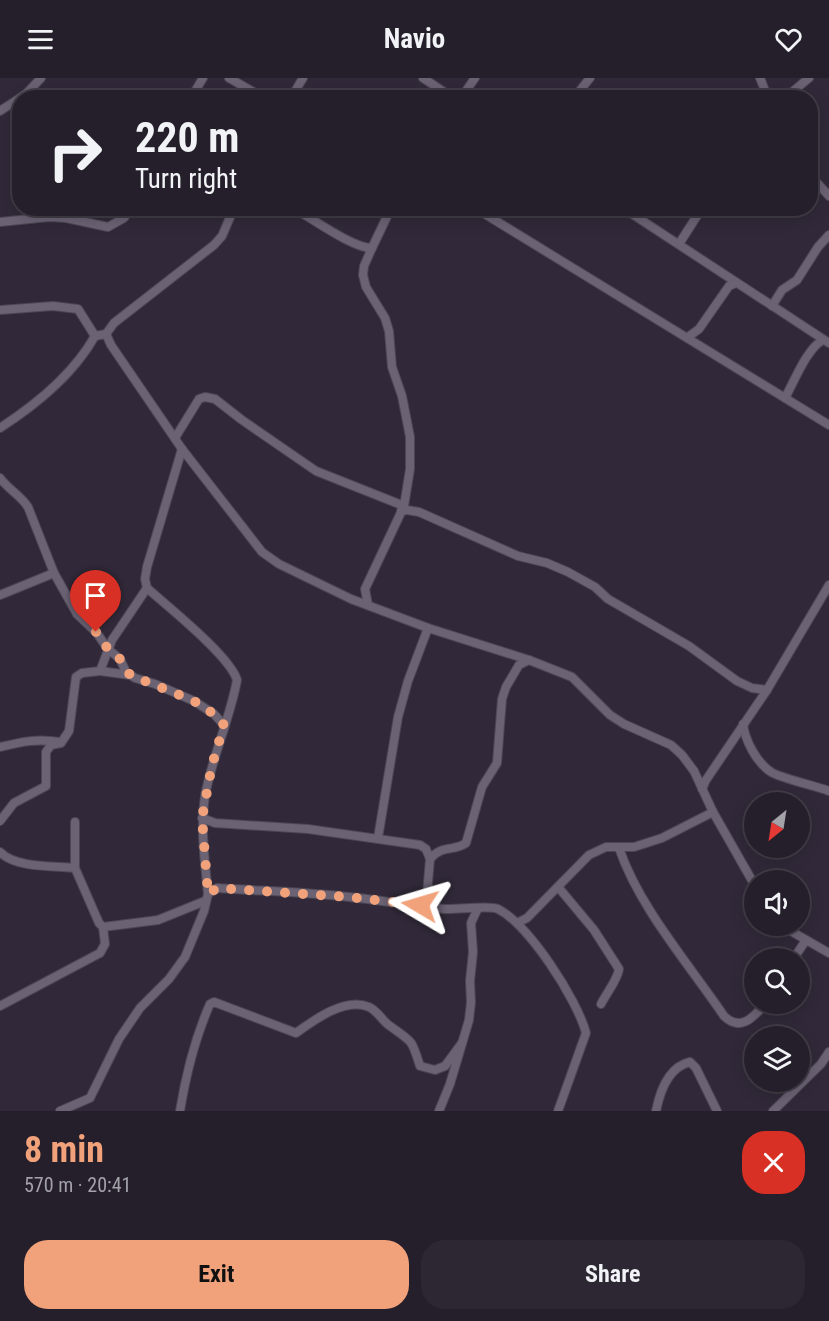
<!DOCTYPE html>
<html lang="en">
<head>
<meta charset="utf-8">
<style>
  :root { --surface:#251f2b; --page:#2d2733; --text:#f1f3f6; --muted:#a3a2a9; --line:#423d47; --accent:#f1a27b }
  body { margin:0; font-family:"Roboto Condensed",sans-serif; background:var(--page); color:var(--text); height:100vh; display:flex; flex-direction:column; font-size:22px; white-space:nowrap }
  * { box-sizing:border-box; margin:0 }
  p { font-size:20px; color:var(--muted) }
  .icon { flex:none; width:33px; height:33px; fill:none; stroke:currentColor; stroke-width:2; stroke-linecap:round; stroke-linejoin:round }
  .map { position:relative; height:1033px; overflow:hidden }
  .panel { display:flex; flex-direction:column; background:var(--surface); flex:1 }
  .panel>* { flex:none }
  .top-card { position:absolute; left:12px; top:12px; width:806px; height:126px; border-radius:24px; box-shadow:0 3px 15px #0003,0 0 0 2px var(--line); background:#251f2b; color:var(--text); overflow:hidden }
  .needle { width:39px; rotate:210deg }
  .tools { position:absolute; left:744px; top:714px; display:grid; gap:12px }
  .tools a { display:grid; place-items:center; width:66px; height:66px; border-radius:50%; background:var(--surface); box-shadow:0 3px 15px #0003,0 0 0 2px var(--line); font-size:30px }
  .pin { position:absolute; display:grid; place-items:center; width:51px; height:51px; color:#fff; margin:-62px -26px; border-radius:50% 50% 50% 0; rotate:-45deg; box-shadow:0 0 6px #0007 }
  .pin .icon { rotate:45deg }
  .me { position:absolute; width:66px; margin:-33px; rotate:277deg; stroke-linejoin:round; filter:drop-shadow(0 0 4px #0008) }
  .turn { display:flex; align-items:center; gap:21px; height:126px; padding:0 24px; font-size:27px }
  .turn .icon { width:78px; height:78px; stroke-width:2.5 }
  .turn b { display:block; font-size:42px; line-height:51px }
  .round { display:grid; place-items:center; flex:none; width:63px; height:63px; border-radius:24px; background:var(--page) }
  .summary { display:flex; align-items:center; justify-content:space-between; height:102px; padding:0 24px }
  h1 { font-size:36px; font-weight:700; line-height:45px; color:var(--accent) }
  .cta { display:flex; gap:12px; margin-top:auto; padding:12px 24px }
  .cta a { flex:1; height:69px; border-radius:24px; background:var(--accent); color:#111; font-size:24px; font-weight:700; line-height:69px; text-align:center }
  .cta a+a { background:var(--page); color:var(--text) }
  header { display:flex; justify-content:space-between; align-items:center; height:78px; padding:0 24px; background:var(--surface); font-size:27px; font-weight:700 }
  .map>svg:first-child { display:block }
</style>
</head>
<body>
<header><svg class="icon" aria-label="menu" viewBox="0 0 24 24"><path d="M4 6h16M4 12h16M4 18h16"/></svg>Navio<svg class="icon" aria-label="heart" viewBox="0 0 24 24"><path d="M12 20l-8-8c-3-5 5-10 8-4 3-6 11-1 8 4z"/></svg></header>
<div class="map">
<svg width="829" height="1033" viewBox="0 0 829 1033">
  <rect width="100%" height="100%" fill="#312939"/>
  <g fill="none" stroke-linecap="round" stroke-linejoin="round">
    <defs>
      <g id="minor">
        <polyline points="229,0 264,20"/>
        <polyline points="423,0 453,20"/>
        <polyline points="760,0 768,20"/>
        <polyline points="20,20 27,15 41,0"/>
        <polyline points="191,20 203,0"/>
        <polyline points="291,20 303,0"/>
        <polyline points="461,20 475,0"/>
        <polyline points="574,20 590,0"/>
        <polyline points="785,20 809,0"/>
        <polyline points="0,33 20,20"/>
        <polyline points="810,97 829,118"/>
        <polyline points="234,130 222,158 214,167 114,245 106,256 111,267 182,371 262,474 279,486 351,521 428,550 529,582 572,599 610,637 624,646 671,667 682,677 694,693 713,734 754,806"/>
        <path d="M 293,130 C 312,140 352,170 372,170"/>
        <polyline points="475,130 829,347"/>
        <polyline points="623,130 829,265"/>
        <polyline points="0,144 49,139 66,140 108,149 124,140 131,130"/>
        <polyline points="679,166 702,130"/>
        <polyline points="772,228 782,212 797,202 818,169 829,157"/>
        <polyline points="0,232 53,228 78,231 95,258"/>
        <polyline points="688,259 699,251 729,208 736,205"/>
        <path d="M 785,320 C 794,304 807,270 823,262"/>
        <path d="M 0,350 C 37,326 73,297 95,258 L 106,256"/>
        <polyline points="175,360 199,321 205,319 215,321 242,342 316,393 404,428"/>
        <path d="M 182,371 L 147,489 L 145,501 L 147,510 C 167,528 230,578 237,602 C 230,641 212,679 205,718 C 200,750 205,784 208,816"/>
        <path d="M 0,400 C 8,411 21,418 28,429 L 54,495 L 77,536 L 96,554 L 108,571 L 120,581 L 126,594 L 135,600 L 155,606 L 194,623 L 214,636 L 224,647"/>
        <polyline points="401,433 407,432 419,434 518,478 547,485 568,494 595,509 608,521 689,568 737,603 752,610 767,612"/>
        <polyline points="0,517 54,495"/>
        <polyline points="368,527 365,511 404,428 410,391 410,359 402,318 392,289 389,253 385,240 366,209 363,197 364,188 372,170 391,130"/>
        <polyline points="100,593 130,597"/>
        <path d="M 743,646 C 745,662 756,684 771,694 C 780,700 816,708 829,713"/>
        <path d="M 0,669 C 21,664 38,660 59,664"/>
        <polyline points="702,711 706,702 767,612 829,507"/>
        <polyline points="202,740 215,745 308,751 420,767 426,771 430,781 426,828"/>
        <polyline points="0,743 14,725 46,708 46,674 51,667 61,665 69,653 76,599 82,595 100,593 112,562 147,510"/>
        <polyline points="378,760 398,639 408,603 428,550"/>
        <path d="M 619,770 C 639,829 688,885 724,938 C 740,954 753,940 765,926"/>
        <path d="M 0,774 C 15,790 54,788 75,790 L 99,845 L 103,849 L 158,842 L 205,823"/>
        <path d="M 430,781 C 442,766 454,774 466,765 L 482,709 L 497,685 L 502,621 L 506,609 L 519,587 L 529,582"/>
        <polyline points="75,790 75,744"/>
        <path d="M 559,810 L 594,852 L 619,891 C 618,901 606,916 601,926"/>
        <polyline points="517,845 527,840 589,777 606,769 634,769 662,760 713,734"/>
        <polyline points="782,848 829,875"/>
        <polyline points="794,880 806,862"/>
        <polyline points="0,928 100,875 105,866 103,849"/>
        <path d="M 60,1033 L 90,1020 L 119,961 L 140,930 L 169,901 L 185,879 L 204,833 L 208,816 L 217,810 C 261,813 305,814 349,819 C 381,822 412,828 444,831 C 457,832 489,827 498,831 C 529,847 577,921 586,955 L 558,1033"/>
        <path d="M 180,1033 C 186,996 195,960 210,926 L 214,924 L 296,955 C 314,942 345,919 369,929 C 378,933 382,943 390,948 C 413,965 411,960 420,988 L 435,992 L 445,988 L 462,965"/>
        <polyline points="439,1033 450,1006 469,942 471,924 470,903 473,874 471,845 478,830"/>
        <path d="M 656,1033 C 660,1013 668,989 690,984 L 696,990 L 717,1033"/>
        <polyline points="773,1033 821,986 829,974"/>
      </g>
    </defs>
    <use href="#minor" stroke="#4d4754" stroke-width="10"/>
    <use href="#minor" stroke="#6b6274" stroke-width="8"/>
  </g>
  <g fill="none" stroke-linecap="round" stroke-linejoin="round">
    <polyline stroke="#f1a27b" stroke-width="10" stroke-dasharray="0 18" points="96,554 108,571 120,581 130,597 194,623 214,636 224,647 212,687 202,740 208,816 217,810 348,819 420,827"/>
  </g>
</svg>
<div class="tools">
<a><svg class="needle" viewBox="-14 -14 28 28"><path d="M0-13l5 13h-10z" fill="#e53935"/><path d="M0 13l5-13h-10z" fill="#a3a2a9"/></svg></a>
<a><svg class="icon" aria-label="sound" viewBox="0 0 24 24"><path d="M4 9h4l5-4v14l-5-4H4zM17 9q2 3 0 6"/></svg></a>
<a><svg class="icon" aria-label="search" viewBox="0 0 24 24"><circle cx="10" cy="10" r="6"/><path d="M15 15l6 6"/></svg></a>
<a><svg class="icon" aria-label="layers" viewBox="0 0 24 24"><path d="M12 4l9 5-9 5-9-5zM3 14l9 5 9-5"/></svg></a>
</div>
<div class="pin" style="left:96px;top:554px;background:#d93025"><svg class="icon" aria-label="arrive" viewBox="0 0 24 24"><path d="M6 21V4h12l-3 4 3 4H6"/></svg></div>
<svg class="me" style="left:420px;top:827px" viewBox="-20 -20 40 40"><path d="M0-17L14 15 0 8-14 15z" fill="#f1a27b" stroke="#fff" stroke-width="4"/></svg>
<div class="top-card">
<div class="turn"><svg class="icon" aria-label="right" viewBox="0 0 24 24"><path d="M7 20v-9h11M14 6l5 5-5 5"/></svg><div><b>220 m</b>Turn right</div></div>
</div>
</div>
<section class="panel">
<div class="summary"><div><h1>8 min</h1><p>570 m · 20:41</p></div><a class="round" style="background:#d93025;color:#fff"><svg class="icon" aria-label="close" viewBox="0 0 24 24"><path d="M6 6l12 12M18 6L6 18"/></svg></a></div>
<div class="cta"><a>Exit</a><a>Share</a></div>
</section>
</body>
</html>
